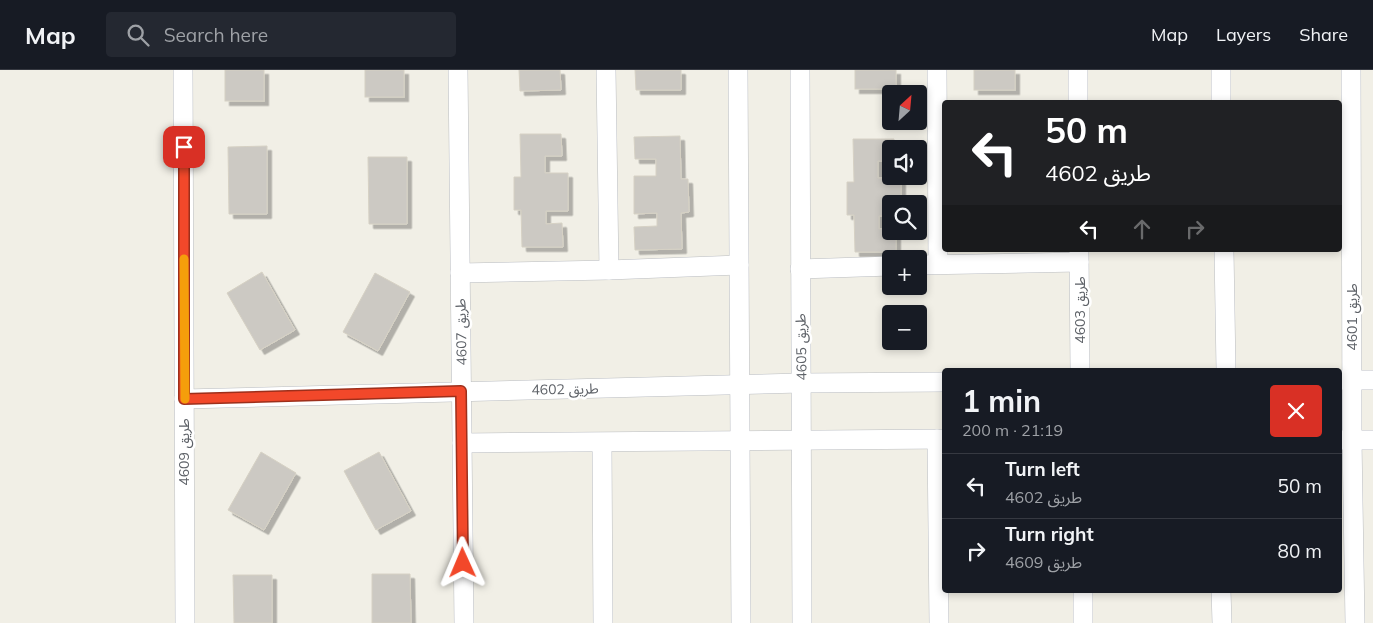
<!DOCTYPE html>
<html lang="en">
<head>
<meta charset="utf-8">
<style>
  :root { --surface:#171b24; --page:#242831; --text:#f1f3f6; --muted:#9ea1a6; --line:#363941 }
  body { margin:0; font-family:Mulish,"Noto Sans Arabic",sans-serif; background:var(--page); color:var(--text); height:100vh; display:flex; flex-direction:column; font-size:19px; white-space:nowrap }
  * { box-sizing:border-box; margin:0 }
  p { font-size:16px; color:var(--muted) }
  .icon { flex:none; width:28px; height:28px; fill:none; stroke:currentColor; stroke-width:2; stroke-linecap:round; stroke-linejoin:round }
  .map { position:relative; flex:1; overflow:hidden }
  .details { position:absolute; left:942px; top:298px; width:400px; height:225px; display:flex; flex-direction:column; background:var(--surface); border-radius:5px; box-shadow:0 2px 8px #0003 }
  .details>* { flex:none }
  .guide { position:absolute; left:942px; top:30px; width:400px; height:152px; border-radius:5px; box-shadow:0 2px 8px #0003; background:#202124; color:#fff; overflow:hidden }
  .needle { width:32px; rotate:26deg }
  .buttons { position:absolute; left:882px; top:15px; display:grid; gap:10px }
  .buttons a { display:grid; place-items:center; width:45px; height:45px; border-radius:5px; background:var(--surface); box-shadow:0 2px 8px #0003; font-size:25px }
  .pin { position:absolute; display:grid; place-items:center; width:42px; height:42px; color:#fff; margin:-21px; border-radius:10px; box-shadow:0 2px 8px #0006 }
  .me { position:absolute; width:55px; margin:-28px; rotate:359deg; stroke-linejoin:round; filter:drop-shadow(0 0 4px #0008) }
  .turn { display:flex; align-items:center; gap:18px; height:105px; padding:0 20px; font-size:22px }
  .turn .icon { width:65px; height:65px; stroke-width:2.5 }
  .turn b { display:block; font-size:35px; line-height:42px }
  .lanes { display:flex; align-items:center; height:48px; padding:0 20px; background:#0003; justify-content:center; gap:25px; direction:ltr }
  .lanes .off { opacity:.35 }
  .round { display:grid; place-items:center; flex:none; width:52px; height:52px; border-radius:5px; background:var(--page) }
  .summary { display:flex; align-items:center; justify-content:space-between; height:85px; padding:0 20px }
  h1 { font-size:30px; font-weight:700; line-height:38px }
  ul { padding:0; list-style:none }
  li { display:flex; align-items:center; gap:15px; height:65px; padding:0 20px; border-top:1px solid var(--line) }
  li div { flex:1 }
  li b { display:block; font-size:19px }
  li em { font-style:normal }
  header { display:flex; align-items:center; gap:30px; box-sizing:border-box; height:70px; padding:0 25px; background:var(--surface); border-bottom:1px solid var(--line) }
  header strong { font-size:24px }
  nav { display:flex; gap:28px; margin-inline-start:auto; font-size:18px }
  .search { width:350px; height:45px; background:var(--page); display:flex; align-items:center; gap:12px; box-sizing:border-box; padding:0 18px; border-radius:5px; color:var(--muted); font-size:19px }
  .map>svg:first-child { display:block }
</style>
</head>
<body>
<header>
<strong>Map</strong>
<div class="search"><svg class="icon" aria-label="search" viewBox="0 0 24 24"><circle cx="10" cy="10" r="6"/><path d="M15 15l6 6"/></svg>Search here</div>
<nav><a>Map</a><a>Layers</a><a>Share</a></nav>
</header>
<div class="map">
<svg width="1373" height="553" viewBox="0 0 1373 553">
  <defs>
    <filter id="shadow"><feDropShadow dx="4.5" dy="4.5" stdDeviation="0" flood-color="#0004"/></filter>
  </defs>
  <rect width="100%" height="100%" fill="#f1efe6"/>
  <g fill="#ccc9c3" stroke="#d6d1c4" filter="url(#shadow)">
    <rect x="225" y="0" width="39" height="31"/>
    <rect x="365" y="0" width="39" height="27"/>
    <polygon points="519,0 560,0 561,20 520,21"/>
    <polygon points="635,0 681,0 681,20 636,20"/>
    <rect x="855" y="0" width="41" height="19"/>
    <rect x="974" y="0" width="41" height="20"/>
    <polygon points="520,64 561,64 562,86 545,86 545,103 568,103 568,141 546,141 546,154 562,153 563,177 522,177 521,140 514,140 514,107 521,107"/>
    <polygon points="680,66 681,109 688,109 689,142 681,143 682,179 635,180 634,157 657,156 657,143 634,144 634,106 656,106 656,89 635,89 634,67"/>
    <polygon points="853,69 894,69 894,79 891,79 891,91 878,91 878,108 901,108 901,134 891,134 891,146 879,146 879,159 891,158 891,161 896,161 896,182 855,182 854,145 847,145 847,112 854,112"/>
    <polygon points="267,76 267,144 229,144 228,77"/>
    <polygon points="368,87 407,87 407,154 369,154"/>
    <polygon points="262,202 295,260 260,280 227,223"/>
    <polygon points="375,203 410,222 378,281 343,262"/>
    <polygon points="261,382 296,403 264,460 228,440"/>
    <polygon points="379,382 411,441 376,460 344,401"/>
    <polygon points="372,504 410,504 411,553 372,553"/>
    <polygon points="233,505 272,505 272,553 234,553"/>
  </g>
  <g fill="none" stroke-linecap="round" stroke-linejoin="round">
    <defs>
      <g id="street">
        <polyline points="183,0 185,553"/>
        <polyline points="458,0 464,553"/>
        <polyline points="606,0 609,200"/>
        <polyline points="738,0 741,553"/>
        <polyline points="800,0 802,553"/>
        <polyline points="937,0 938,194"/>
        <polyline points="1078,0 1078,32"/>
        <polyline points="1221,0 1221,32"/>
        <polyline points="1351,0 1352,370 1355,553"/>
        <polyline points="1224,180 1226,300"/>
        <polyline points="1079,181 1080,300"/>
        <polyline points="919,195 1079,192"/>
        <polyline points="800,199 891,196"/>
        <polyline points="460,203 609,200 739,195"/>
        <polyline points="1340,310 1373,310"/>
        <polyline points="184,329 801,313 945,312"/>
        <polyline points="937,369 939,553"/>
        <polyline points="1341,370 1373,370"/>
        <polyline points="462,373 945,369"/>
        <polyline points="602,373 603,553"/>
        <polyline points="1083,520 1083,553"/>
        <polyline points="1221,520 1222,553"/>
      </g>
    </defs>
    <use href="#street" stroke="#babdc2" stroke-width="20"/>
    <use href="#street" stroke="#fff" stroke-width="19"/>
  </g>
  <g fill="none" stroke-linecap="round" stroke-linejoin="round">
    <defs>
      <polyline id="route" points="184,77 184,329 461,321 463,493"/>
    </defs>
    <use href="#route" stroke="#9d2f1b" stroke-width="12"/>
    <use href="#route" stroke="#f2482a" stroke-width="9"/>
    <polyline stroke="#f59e0b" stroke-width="9" points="184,189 185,329"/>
  </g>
  <g text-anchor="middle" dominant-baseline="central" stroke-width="5" stroke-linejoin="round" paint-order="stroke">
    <g font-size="14" fill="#5d6167" stroke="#fff">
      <text transform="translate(1080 240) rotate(-90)">طريق 4603</text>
      <text transform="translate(1352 247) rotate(-90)">طريق 4601</text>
      <text transform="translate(461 262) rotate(-91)">طريق 4607</text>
      <text transform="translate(801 277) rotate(-91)">طريق 4605</text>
      <text transform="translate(565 319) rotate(-1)">طريق 4602</text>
      <text transform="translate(184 382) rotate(-90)">طريق 4609</text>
    </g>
  </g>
</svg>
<div class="buttons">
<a><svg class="needle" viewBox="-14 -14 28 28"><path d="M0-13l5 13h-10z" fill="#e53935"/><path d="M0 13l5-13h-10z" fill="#9ea1a6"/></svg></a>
<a><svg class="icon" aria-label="sound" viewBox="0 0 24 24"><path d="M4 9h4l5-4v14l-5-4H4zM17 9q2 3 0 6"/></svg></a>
<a><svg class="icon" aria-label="search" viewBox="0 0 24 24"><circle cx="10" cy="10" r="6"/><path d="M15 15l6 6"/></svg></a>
<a>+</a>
<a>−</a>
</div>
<div class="pin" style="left:184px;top:77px;background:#d93025"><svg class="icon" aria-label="arrive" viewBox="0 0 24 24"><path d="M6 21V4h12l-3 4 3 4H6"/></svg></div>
<svg class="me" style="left:463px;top:493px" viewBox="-20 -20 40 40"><path d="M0-17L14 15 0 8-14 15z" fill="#f2482a" stroke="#fff" stroke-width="4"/></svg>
<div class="guide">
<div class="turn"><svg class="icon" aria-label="left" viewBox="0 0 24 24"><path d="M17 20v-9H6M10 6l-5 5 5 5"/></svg><div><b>50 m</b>طريق 4602</div></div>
<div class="lanes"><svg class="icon" aria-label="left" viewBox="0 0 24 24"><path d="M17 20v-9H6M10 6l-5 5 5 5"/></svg><svg class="icon off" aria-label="ahead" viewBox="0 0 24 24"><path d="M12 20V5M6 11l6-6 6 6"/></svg><svg class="icon off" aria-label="right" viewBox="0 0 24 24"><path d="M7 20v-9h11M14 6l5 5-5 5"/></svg></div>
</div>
<section class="details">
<div class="summary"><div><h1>1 min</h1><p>200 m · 21:19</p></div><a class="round" style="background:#d93025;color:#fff"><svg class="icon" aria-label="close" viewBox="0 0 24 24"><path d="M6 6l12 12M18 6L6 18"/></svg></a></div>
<ul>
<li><svg class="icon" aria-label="left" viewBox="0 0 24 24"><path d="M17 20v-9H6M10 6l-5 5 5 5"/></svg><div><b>Turn left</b><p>طريق 4602</p></div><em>50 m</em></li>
<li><svg class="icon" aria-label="right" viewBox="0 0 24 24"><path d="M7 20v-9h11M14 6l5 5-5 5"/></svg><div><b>Turn right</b><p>طريق 4609</p></div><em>80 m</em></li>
</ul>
</section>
</div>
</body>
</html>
